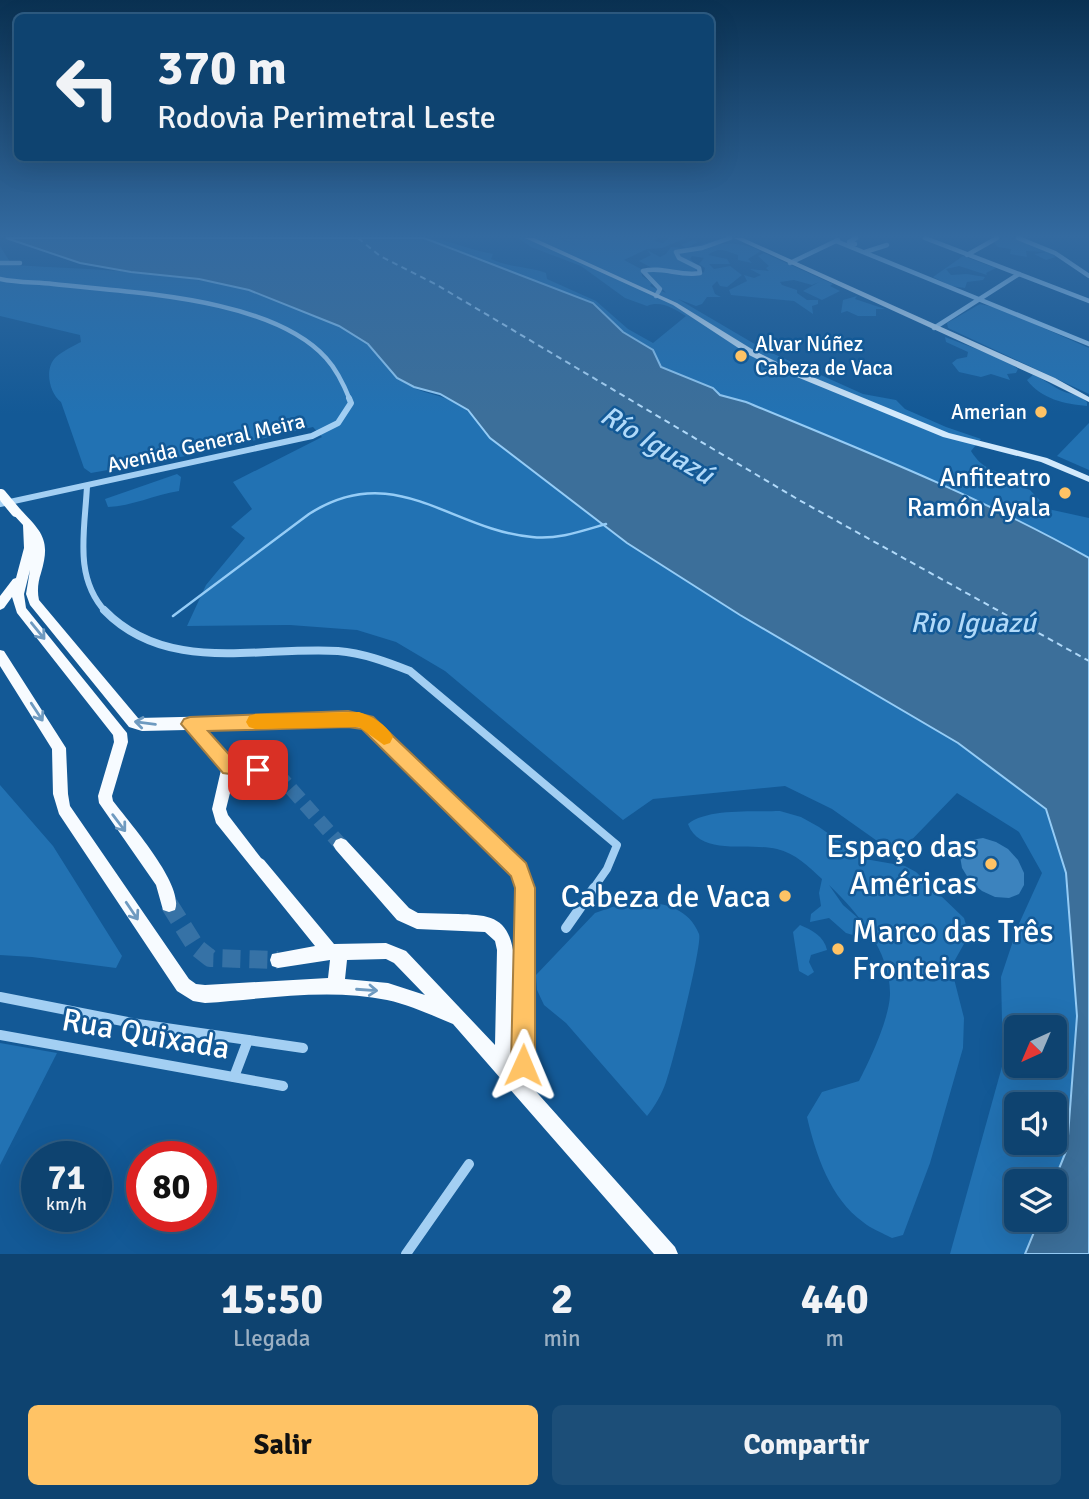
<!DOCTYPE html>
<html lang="es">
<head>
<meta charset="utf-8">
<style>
  :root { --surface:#0e4370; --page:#1c4e78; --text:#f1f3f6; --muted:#9bb0c3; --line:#2e5c83; --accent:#ffc365 }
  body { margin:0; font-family:Signika,sans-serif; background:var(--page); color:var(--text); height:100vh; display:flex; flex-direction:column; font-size:26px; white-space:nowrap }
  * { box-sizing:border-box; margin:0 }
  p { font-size:23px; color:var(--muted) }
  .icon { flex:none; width:38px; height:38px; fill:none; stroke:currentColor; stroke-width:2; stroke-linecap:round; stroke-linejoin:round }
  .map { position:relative; height:1254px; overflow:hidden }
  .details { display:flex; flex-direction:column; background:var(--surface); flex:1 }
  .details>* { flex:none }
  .guide { position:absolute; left:14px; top:14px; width:700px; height:147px; border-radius:10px; box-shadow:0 7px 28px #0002,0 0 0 2px var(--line); background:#0e4370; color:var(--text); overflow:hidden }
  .needle { width:46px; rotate:224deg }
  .tools { position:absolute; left:1004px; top:1015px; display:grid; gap:14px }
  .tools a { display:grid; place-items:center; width:63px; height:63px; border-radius:10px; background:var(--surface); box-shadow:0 7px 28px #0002,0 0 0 2px var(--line); font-size:35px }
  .speed { position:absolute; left:21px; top:1141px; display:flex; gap:14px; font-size:35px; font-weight:700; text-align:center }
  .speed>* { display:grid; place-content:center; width:91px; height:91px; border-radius:50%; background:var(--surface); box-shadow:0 7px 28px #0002,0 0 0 2px var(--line); line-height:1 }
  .speed small { font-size:18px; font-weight:400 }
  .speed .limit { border:10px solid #d22; background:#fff; color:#111 }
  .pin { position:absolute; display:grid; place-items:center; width:60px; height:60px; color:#fff; margin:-30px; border-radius:14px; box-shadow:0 4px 10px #0006 }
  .me { position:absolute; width:77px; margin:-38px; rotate:1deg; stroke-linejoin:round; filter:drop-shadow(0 0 5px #0008) }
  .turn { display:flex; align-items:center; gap:24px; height:147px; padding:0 28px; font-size:32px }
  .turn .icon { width:91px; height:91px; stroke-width:2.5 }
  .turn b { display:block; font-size:49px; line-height:60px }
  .eta { display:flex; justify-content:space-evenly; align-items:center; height:119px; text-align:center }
  .eta b { font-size:42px; font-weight:700; line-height:49px }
  .primary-button { display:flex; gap:14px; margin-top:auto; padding:14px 28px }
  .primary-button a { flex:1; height:80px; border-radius:10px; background:var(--accent); color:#111; font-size:28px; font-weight:700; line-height:80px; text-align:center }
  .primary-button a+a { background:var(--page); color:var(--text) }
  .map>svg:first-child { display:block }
</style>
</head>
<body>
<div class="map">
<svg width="1089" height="1254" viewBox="0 0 1089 1254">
  <rect width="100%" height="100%" fill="#135996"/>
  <g fill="#2272b3" fill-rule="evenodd">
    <path d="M 424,238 C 447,239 470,250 493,254 L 491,259 C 510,268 527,266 546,273 L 547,279 L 596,301 L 628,329 L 653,343 L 686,316 C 674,309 661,300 647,306 L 625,298 L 581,266 L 531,247 L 518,238 L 558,238 L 579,247 L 562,239 L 658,238 L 654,241 L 663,243 L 669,238 L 686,238 L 662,248 L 647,249 L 624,260 L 641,269 L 642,276 L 652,283 L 650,286 L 666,293 L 647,272 L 652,268 L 639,261 L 651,255 L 647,250 L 660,257 L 666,254 L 671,247 L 686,248 L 681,245 L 693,240 L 698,242 L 687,248 L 725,238 L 703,246 L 675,251 L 675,254 L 699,270 L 678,274 L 697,276 L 704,272 L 705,268 L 699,264 L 704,258 L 692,256 L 690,259 L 701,269 L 680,256 L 679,253 C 708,246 733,237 761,251 L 748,259 L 752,263 L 738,260 L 738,255 C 726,251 719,246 708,255 L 727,259 L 730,264 L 709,264 L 714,269 L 730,266 L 742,275 L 727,287 L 720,286 L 717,281 L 712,286 L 715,294 L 721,297 L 707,297 L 702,304 L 696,306 L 678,299 L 765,350 L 863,394 L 896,400 L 905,409 L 946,427 L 981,439 L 971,451 C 982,469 995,472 1015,476 L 1011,483 L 1030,490 L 1048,509 L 1089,518 L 1089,558 C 979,495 861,453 746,402 L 720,395 L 713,388 L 661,367 L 650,347 L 623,332 L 593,303 Z"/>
    <path d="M 1004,238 C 1023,238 1043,247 1056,257 L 1046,260 L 1034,254 L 1046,252 L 1026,251 L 1027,257 L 1010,254 L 1011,249 L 998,247 L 994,242 Z"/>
    <path d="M 0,246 L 12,265 C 133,272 263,271 367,343 C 380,353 386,369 399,379 C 431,403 456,387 483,430 L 627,543 L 740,615 L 958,743 L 1046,809 L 1066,873 L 1077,1016 L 1067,1149 L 1054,1181 L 1017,1181 L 1017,1220 L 1039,1220 L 1025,1254 L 950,1254 L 1003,1063 L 1001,977 L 1018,926 L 1042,873 L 1019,832 L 957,793 L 897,855 L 832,809 L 785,786 L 653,799 L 623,820 L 445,671 L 396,642 L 357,630 L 290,625 L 187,626 L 206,585 L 245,538 L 231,527 L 252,509 L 233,482 L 322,437 L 313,427 L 186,456 L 91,473 L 84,468 L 61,402 C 49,393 44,368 56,357 C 63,351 73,346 81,342 L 80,335 L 0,316 ZM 1017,1027 L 1055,1027 L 1055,1066 L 1017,1066 ZM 1017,1104 L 1055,1104 L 1055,1143 L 1017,1143 Z"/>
    <polygon points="764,253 833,284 830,286 840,291 822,300 803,291 819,282 812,285 794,280 780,282 782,285 797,290 797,293 807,300 818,300 818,304 812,306 813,314 794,301 731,295 729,290 747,281 744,275 754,278 761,275 750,269 769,271 766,268 769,266 758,256"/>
    <polygon points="963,256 996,268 986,273 987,275 959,266 946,269 951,275 967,274 985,277 983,280 967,282 965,288 951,286 933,277"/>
    <polygon points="857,296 855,299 885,309 876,309 876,316 858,316 847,311 841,313 843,300"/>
    <polygon points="980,304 998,308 1089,348 1089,394 948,328 947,323"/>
    <polygon points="945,337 1008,361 1018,369 1016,373 1007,374 1010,380 991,374 981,377 959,372 952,363 957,359 967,357 968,352 946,342"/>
    <path d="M 1033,375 C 1044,379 1050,385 1060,390 C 1070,395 1076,393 1087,402 L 1087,406 C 1065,404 1041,399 1027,380 Z"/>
    <polygon points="1089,423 1089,470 1057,456"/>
    <path d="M 177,474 L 181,477 L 179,491 C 154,495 132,506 108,507 L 105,499 Z"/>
    <polygon points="0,785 53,846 122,956 116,968 32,957 0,955"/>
    <path d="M 780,811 L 801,817 L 819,827 L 865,859 L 905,866 L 916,872 L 964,918 L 969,935 L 951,967 L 964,1018 L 963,1048 L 930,1163 L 903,1235 L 892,1238 C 883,1233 871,1229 863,1222 C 830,1198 816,1155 807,1117 L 822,1092 L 859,1081 C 870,1060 889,1019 890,995 C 891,952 858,913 829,885 L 843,905 L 858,918 L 863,938 L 846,933 L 829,918 L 810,922 L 811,914 L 821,906 L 819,893 L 822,879 C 809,867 795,853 777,849 C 750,842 700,857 688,824 C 707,808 755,812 780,811 Z"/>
    <path d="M 642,902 C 666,903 689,909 699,934 C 703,943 672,1066 666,1082 C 662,1094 655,1106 647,1116 L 566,1023 L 544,1005 L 537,990 L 536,975 L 595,913 L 618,905 Z"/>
    <path d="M 800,925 C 812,930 824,936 827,950 L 811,955 L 809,962 L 814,972 L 808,976 L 799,971 L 793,932 Z"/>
    <polygon points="0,1043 57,1053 0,1165"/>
  </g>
  <path fill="#3c6f9a" stroke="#95ccf6" stroke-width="2" d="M 6,238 L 424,238 L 593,303 L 623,332 L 653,350 L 661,367 L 713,388 L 720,395 L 746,402 C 862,450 979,496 1089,558 L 1089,1254 L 1025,1254 L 1039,1220 L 1055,1220 L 1054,1181 L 1067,1149 L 1077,1016 L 1066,873 L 1046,809 L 958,743 L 740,615 L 627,543 L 490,438 L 468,410 L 440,394 L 414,387 L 397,378 L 368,344 L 339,326 L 249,290 L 199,279 L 131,272 L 80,263 Z"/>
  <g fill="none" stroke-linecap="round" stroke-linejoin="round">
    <path stroke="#95ccf6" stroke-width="2.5" d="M 173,616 L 309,514 C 395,459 451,530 532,537 C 557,540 582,531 606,524"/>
    <polyline stroke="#b0d9f9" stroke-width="2" stroke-dasharray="6 4.5" stroke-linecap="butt" points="358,238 380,256 437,285 799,500 1089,661"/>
  </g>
  <polygon fill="#3c83be" points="983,838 996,842 1008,849 1018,860 1024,873 1024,885 1019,894 1009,898 995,897 982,891 970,881 962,868 960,856 963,846 971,840"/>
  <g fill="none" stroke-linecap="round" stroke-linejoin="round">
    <polyline stroke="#3672a6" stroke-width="14" stroke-dasharray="14 7" stroke-linecap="butt" points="277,773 341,845"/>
    <polyline stroke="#3672a6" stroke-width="18" stroke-dasharray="18 9" stroke-linecap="butt" points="169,904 196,947 210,958 278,960"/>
    <g stroke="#a3cff3" stroke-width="4.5">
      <polyline points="925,238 1089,301"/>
      <polyline points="1018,238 1055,253 1089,276"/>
      <polyline points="836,241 1089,344"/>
      <polyline points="855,244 849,242 856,238"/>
      <polyline points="865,252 887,245"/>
      <polyline points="967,255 997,238"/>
      <polyline points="0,263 20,263"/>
      <polyline points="790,263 838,240"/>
      <path d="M 0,279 C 18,283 35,282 53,284 C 131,293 271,297 326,358 C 337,370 344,385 350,400"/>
      <path d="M 656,296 L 660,289 L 643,271 C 662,266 681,277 700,273 L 699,268 L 679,258 L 676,252 L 702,248 L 730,238"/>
      <polyline points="934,328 1019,274"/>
    </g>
    <g stroke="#a3cff3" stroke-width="6">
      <path d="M 87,486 C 85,530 73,577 106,612"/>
      <polyline points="0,504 312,436 338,423 351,403 349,398"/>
    </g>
    <path stroke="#a3cff3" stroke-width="8" d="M 104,610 C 167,675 258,646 338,651 C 363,653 387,662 410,671 L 617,845 L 607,869 L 593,889"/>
    <g stroke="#a3cff3" stroke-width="10">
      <polyline points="566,928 594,888"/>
      <polyline points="0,997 138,1024 303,1048"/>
      <polyline points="0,1035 283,1086"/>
      <polyline points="234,1077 248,1040"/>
      <polyline points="406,1254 469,1164"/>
    </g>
    <g fill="#d2e9fc" fill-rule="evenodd">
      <polygon points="525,238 534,238 677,303 755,351 781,364 949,433 1047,458 1089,476 1089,482 1041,462 943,437 775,368 749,355 673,305"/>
      <polygon points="734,238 743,238 1055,378 1089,397 1089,402 1049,382"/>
    </g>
    <path fill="#f7fbff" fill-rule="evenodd" d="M 16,508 L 20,509 C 42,532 51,540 41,573 C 38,582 37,591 39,600 L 138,718 L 348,713 L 372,718 L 524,865 L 533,888 L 532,1087 L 675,1247 L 678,1254 L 654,1254 L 453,1024 C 431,1015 410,1005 387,1000 C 328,988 265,999 205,1003 L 193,1001 L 177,991 L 59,814 L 53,794 L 52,749 L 0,666 L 0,650 L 4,651 L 66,748 L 68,794 L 70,806 L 189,979 L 196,984 L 205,985 L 328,978 L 330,960 L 278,968 L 272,966 L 270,960 L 272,954 L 315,946 L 216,823 L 212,809 L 221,770 L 186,730 L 142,731 L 129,727 L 30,605 L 26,594 L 30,570 L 24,594 L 26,608 L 127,733 L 128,742 L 112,796 L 113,801 C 128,821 185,885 175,910 L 169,912 L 163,910 L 156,885 L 99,803 L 98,796 L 114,742 L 113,735 L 17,613 L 12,597 L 4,608 L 0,610 L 0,596 L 13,579 L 16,578 L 24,548 L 23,525 L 11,512 ZM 348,725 L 363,727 L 513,875 L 517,888 L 514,1066 L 513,950 C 507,916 488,915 458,914 C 445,914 431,913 418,913 L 409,908 L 346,840 L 341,838 L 336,840 L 333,845 L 336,850 L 397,920 L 417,929 L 485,932 L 495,941 L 497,950 L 495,1045 L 406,951 L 386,943 L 334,944 L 264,860 L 261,858 L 228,815 L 226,809 L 235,773 L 277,780 L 282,778 L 284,773 L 282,768 L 277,766 L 239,760 L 232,761 L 203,729 ZM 386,959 L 394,963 L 425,995 L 388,983 L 345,979 L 347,960 Z"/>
    <polyline stroke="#f7fbff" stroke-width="10" points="1,494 16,512"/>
  </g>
  <defs><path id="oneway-shaft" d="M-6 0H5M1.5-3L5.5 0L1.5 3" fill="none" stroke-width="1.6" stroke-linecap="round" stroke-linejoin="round" transform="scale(1.75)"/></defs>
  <g stroke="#6e9ac0">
    <use href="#oneway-shaft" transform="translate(38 631) rotate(51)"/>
    <use href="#oneway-shaft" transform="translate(37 712) rotate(57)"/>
    <use href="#oneway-shaft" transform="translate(145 723) rotate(-173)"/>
    <use href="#oneway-shaft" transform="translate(119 823) rotate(53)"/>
    <use href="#oneway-shaft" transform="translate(132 911) rotate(56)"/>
    <use href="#oneway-shaft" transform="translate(367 990) rotate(4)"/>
  </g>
  <linearGradient id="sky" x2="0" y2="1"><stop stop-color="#0a3152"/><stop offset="0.57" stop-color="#336aa0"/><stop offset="1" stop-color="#336aa0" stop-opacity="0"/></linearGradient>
  <rect width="1089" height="414" fill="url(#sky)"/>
  <polygon fill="#ffc365" stroke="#a67f42" stroke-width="2" points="348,711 373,717 526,863 535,888 535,1065 531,1073 523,1076 515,1073 511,1065 515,888 511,876 362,729 348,727 208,731 234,760 264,764 267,770 264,776 258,778 223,773 181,724 184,719 190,717"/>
  <path fill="#f59e0b" d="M 359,712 C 372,716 386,724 393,737 L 390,743 L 384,745 L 359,727 L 255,729 L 249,727 L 246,722 L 249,716 L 255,714 Z"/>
  <g fill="#ffc365" stroke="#135996" stroke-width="2.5">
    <circle cx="741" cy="356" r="7"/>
    <circle cx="1041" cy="412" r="7"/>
    <circle cx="1065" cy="493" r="7"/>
    <circle cx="991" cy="864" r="7"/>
    <circle cx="785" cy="896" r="7"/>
    <circle cx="838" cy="949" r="7"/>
  </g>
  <g text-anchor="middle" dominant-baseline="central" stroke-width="5" stroke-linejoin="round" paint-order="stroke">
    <g font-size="21" fill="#fff" stroke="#135996" text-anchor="start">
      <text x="755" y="344">Alvar Núñez<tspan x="755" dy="24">Cabeza de Vaca</tspan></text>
      <text x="1027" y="412" text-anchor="end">Amerian</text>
    </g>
    <g font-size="21" fill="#fff" stroke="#135996">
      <text transform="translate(206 443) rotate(-13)">Avenida General Meira</text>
    </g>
    <g font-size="26" fill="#fff" stroke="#135996" text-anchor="end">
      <text x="1051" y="478">Anfiteatro<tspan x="1051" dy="30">Ramón Ayala</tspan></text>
    </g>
    <g font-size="28" font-style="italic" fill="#b0d9f9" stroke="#135996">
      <text transform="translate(657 445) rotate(31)">Río Iguazú</text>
      <text x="973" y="623">Rio Iguazú</text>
    </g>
    <g font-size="32" fill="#fff" stroke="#135996" text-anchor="end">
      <text x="977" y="846">Espaço das<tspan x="977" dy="37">Américas</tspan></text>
      <text x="771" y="896">Cabeza de Vaca</text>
      <text x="852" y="931" text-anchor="start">Marco das Três<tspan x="852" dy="37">Fronteiras</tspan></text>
    </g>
    <g font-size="32" fill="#fff" stroke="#135996">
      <text transform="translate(146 1034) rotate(10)">Rua Quixada</text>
    </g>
  </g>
</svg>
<div class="tools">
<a><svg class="needle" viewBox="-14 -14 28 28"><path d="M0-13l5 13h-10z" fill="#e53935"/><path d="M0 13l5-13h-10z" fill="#9bb0c3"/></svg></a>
<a><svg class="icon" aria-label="sound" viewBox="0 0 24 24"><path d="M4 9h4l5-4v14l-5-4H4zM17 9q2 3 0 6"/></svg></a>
<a><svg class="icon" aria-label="layers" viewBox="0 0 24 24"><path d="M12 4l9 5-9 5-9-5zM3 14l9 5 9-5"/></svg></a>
</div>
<div class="speed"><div>71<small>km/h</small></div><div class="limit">80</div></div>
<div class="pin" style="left:258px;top:770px;background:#d93025"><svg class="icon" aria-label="arrive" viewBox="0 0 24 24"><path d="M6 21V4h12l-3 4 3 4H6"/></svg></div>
<svg class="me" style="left:523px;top:1065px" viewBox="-20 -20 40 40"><path d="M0-17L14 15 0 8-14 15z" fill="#ffc365" stroke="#fff" stroke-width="4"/></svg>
<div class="guide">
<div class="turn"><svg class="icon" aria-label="left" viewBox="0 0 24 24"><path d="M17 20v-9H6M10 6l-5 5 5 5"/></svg><div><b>370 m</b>Rodovia Perimetral Leste</div></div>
</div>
</div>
<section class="details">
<div class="eta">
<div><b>15:50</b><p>Llegada</p></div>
<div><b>2</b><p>min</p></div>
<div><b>440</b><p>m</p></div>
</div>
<div class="primary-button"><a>Salir</a><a>Compartir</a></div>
</section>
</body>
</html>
